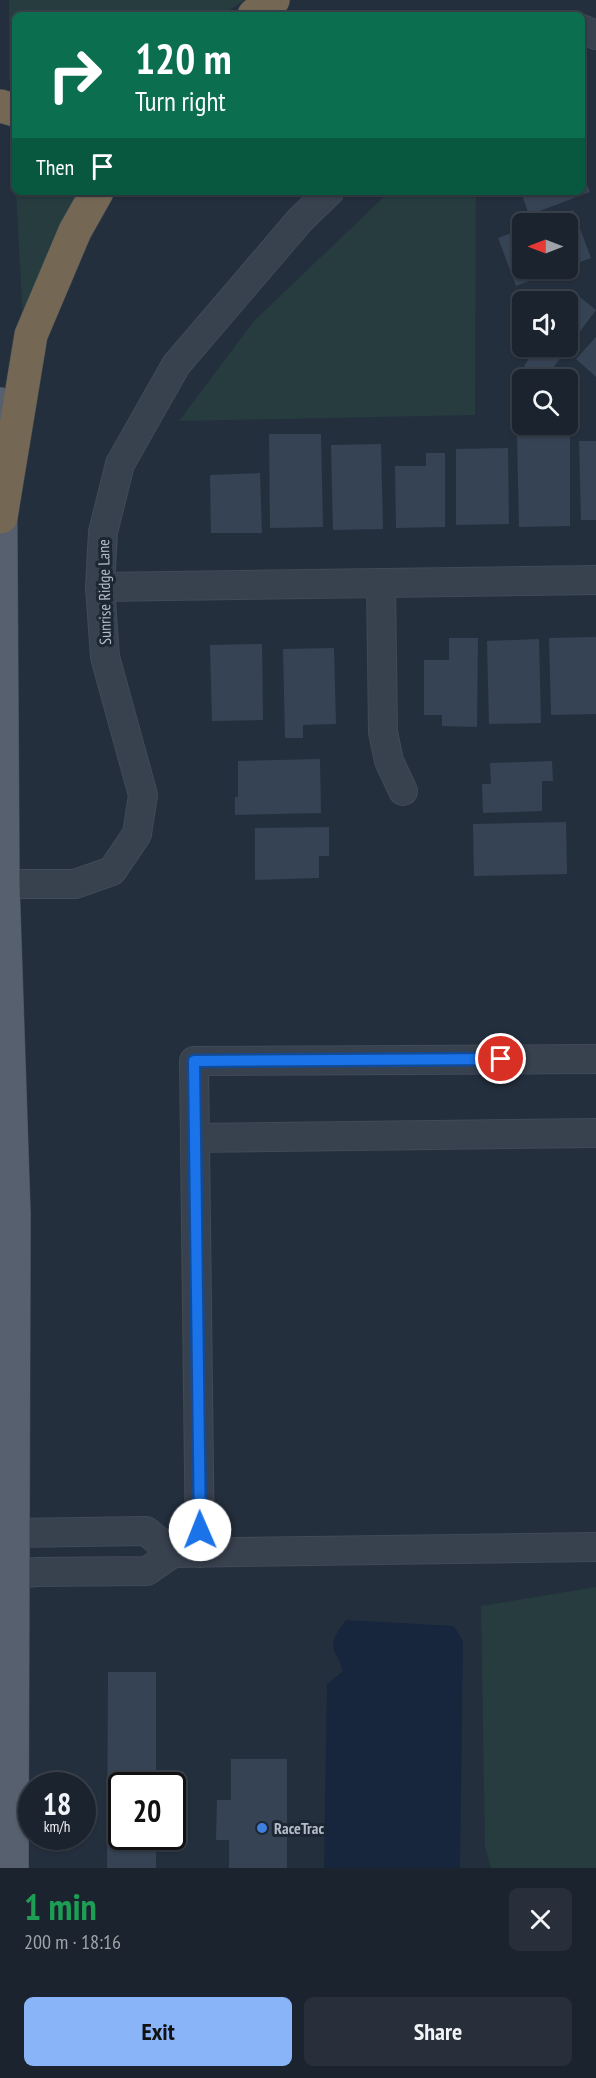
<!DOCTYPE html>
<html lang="en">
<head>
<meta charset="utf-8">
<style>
  :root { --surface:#1b232e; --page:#282f3a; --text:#f1f3f6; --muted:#a0a4aa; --line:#39404a; --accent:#8ab4f8 }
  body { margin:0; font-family:"PT Sans Narrow",sans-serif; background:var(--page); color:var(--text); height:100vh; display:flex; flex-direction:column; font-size:22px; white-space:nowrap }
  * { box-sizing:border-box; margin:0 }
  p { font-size:20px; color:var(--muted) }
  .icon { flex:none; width:33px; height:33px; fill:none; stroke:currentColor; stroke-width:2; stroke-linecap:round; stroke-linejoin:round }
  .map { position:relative; height:1868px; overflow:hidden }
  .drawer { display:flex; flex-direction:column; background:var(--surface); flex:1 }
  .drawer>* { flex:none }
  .guide { position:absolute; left:12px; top:12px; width:573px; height:183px; border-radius:9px; box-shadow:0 2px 4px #0004,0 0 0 2px var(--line); background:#0b6e4f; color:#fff; overflow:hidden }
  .needle { width:39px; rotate:270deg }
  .fabs { position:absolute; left:512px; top:213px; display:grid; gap:12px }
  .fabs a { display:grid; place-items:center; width:66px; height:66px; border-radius:9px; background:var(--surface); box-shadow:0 2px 4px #0004,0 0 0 2px var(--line); font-size:30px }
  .speed { position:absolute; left:18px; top:1772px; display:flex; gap:12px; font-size:30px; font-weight:700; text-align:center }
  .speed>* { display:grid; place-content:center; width:78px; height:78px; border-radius:50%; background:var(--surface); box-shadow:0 2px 4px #0004,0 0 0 2px var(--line); line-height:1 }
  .speed small { font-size:15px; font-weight:400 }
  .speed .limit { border:3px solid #111; border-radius:9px; background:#fff; color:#111 }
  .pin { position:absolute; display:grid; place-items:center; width:51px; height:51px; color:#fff; margin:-26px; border:3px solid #fff; border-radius:50%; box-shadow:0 2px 6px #0007 }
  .me { position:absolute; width:66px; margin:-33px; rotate:359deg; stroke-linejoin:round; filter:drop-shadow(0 0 4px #0008) }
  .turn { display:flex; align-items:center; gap:21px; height:126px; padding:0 24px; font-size:27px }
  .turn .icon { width:78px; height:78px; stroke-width:2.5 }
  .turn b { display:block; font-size:42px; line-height:51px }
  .then { display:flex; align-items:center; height:57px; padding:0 24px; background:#0003; gap:12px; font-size:22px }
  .round { display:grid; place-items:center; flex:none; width:63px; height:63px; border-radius:9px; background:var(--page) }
  .summary { display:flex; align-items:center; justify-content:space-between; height:102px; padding:0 24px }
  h1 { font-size:36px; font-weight:600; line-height:45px; color:#1e9e55 }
  .cta { display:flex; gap:12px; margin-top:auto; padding:12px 24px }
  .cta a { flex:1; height:69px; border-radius:9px; background:var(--accent); color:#111; font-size:24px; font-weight:600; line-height:69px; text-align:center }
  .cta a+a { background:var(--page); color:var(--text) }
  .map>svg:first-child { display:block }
</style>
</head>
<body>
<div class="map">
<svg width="596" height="1868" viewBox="0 0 596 1868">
  <rect width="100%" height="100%" fill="#242f3e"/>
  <g fill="#263c3f">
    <polygon points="9,0 244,0 223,15 15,15 15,95 11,89 9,78"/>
    <polygon points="16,192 79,192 23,321"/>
    <polygon points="389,192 476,192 475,415 179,421 254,321"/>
    <polygon points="596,1587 596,1868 491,1868 485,1846 481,1606"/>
  </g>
  <path fill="#17263c" d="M 346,1620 L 454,1626 L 463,1641 L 460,1868 L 324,1868 L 327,1684 L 342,1672 C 342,1664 339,1660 335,1653 C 329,1641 339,1630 346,1620 Z"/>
  <g fill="#364354">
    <polygon points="582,172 590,192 529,215 521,192 582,192"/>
    <polygon points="573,210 591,258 567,267 567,224 538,223"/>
    <polygon points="522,229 522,268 562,269 516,286 498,238"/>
    <polygon points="548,289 564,302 539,302"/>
    <polygon points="576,294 596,310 544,380 542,380 524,366 533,353 525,346 567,346 567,304 568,305"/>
    <polygon points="522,325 522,345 513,337"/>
    <polygon points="596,337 596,377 576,359"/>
    <polygon points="269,434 321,434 323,527 270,528"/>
    <polygon points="570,435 570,526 519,527 517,436"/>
    <polygon points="579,441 596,441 596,520 581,520"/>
    <polygon points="381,444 383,529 333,530 331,445"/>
    <polygon points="508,448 509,524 456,525 456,449"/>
    <polygon points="426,453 445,453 445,527 396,528 395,466 426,466"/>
    <polygon points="260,473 262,533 211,533 210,475"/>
    <polygon points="596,637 596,714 551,715 549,638"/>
    <polygon points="449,638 478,638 477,727 442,726 442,715 424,715 424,660 449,660"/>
    <polygon points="539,639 541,723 489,724 487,641"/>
    <polygon points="262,644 263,720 212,721 210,645"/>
    <polygon points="334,648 336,724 303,725 303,738 285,738 283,649"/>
    <polygon points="320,759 321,813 235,815 235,797 238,797 238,761"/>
    <polygon points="552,761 553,781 542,781 542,811 483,813 482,784 491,784 490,763"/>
    <polygon points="566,822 567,874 474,876 473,824"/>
    <polygon points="329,827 329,856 319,856 319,878 255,880 255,828"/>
    <polygon points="108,1672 156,1672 156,1785 122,1785 122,1836 156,1836 156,1868 107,1868"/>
    <polygon points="231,1759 287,1759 287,1868 229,1868 229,1840 216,1840 217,1800 231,1800"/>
  </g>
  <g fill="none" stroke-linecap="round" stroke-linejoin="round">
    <defs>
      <g id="minor">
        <polyline points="582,29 596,35"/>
        <polyline points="381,584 383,732 389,761 403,791"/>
        <polyline points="100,587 596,580"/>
        <polyline points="3,884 75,884 112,871 137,834 143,795 105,657 100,587 103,532 120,464 176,365 300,220 329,192"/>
        <polyline points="195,1138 596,1133"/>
        <polyline points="14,1533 146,1531 173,1553"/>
        <polyline points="200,1553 194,1061 596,1059"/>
        <polyline points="13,1574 37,1572 147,1571 173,1553 596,1547"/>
      </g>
      <polyline id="major" points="0,404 3,884 14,1214 12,1868"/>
      <g id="highway">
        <polyline points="254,15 273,0"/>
        <polyline points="0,106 15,110"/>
        <polyline points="1,517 31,335 75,231 97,192"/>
      </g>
    </defs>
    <use href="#minor" stroke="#414a57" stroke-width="30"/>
    <use href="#major" stroke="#414a57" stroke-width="34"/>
    <use href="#highway" stroke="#434c59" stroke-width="34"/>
    <use href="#minor" stroke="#38414e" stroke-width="28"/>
    <use href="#major" stroke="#56606e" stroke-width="33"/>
    <use href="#highway" stroke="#746855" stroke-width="33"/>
  </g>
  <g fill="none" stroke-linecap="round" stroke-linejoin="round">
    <defs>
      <polyline id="route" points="200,1530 194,1061 501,1059"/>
    </defs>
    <use href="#route" stroke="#114b97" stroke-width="15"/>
    <use href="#route" stroke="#1a73e8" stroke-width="10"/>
  </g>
  <circle fill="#3f7fe0" stroke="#1d2633" stroke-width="2" cx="262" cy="1828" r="6"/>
  <g text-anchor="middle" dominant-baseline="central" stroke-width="6" stroke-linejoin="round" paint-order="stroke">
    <g font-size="16" fill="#b4bcc9" stroke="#1d2633">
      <text transform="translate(104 592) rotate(-91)">Sunrise Ridge Lane</text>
    </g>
    <g font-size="16" font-weight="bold" fill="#b4bcc9" stroke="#1d2633" text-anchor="start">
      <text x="274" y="1828">RaceTrac</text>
    </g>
  </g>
</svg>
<div class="fabs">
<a><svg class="needle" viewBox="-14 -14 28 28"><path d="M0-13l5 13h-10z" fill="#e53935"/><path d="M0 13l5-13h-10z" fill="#a0a4aa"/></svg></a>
<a><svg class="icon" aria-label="sound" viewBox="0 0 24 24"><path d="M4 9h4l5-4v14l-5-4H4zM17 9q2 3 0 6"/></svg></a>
<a><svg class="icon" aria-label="search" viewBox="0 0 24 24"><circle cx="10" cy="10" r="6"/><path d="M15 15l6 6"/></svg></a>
</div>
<div class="speed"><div>18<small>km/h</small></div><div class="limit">20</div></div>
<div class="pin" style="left:501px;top:1059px;background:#d93025"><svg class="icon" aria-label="arrive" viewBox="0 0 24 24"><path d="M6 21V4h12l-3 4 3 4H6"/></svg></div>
<svg class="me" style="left:200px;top:1530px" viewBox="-20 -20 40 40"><circle r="19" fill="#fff"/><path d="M0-13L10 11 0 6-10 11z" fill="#1a73e8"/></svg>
<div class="guide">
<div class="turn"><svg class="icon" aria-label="right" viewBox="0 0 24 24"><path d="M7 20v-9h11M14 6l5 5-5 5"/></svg><div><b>120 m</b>Turn right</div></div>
<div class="then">Then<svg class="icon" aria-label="arrive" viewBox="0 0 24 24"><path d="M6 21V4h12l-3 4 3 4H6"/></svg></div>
</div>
</div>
<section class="drawer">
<div class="summary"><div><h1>1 min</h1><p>200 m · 18:16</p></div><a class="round"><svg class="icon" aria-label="close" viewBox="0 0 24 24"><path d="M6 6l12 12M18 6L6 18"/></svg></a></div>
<div class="cta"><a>Exit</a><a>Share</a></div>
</section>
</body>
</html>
